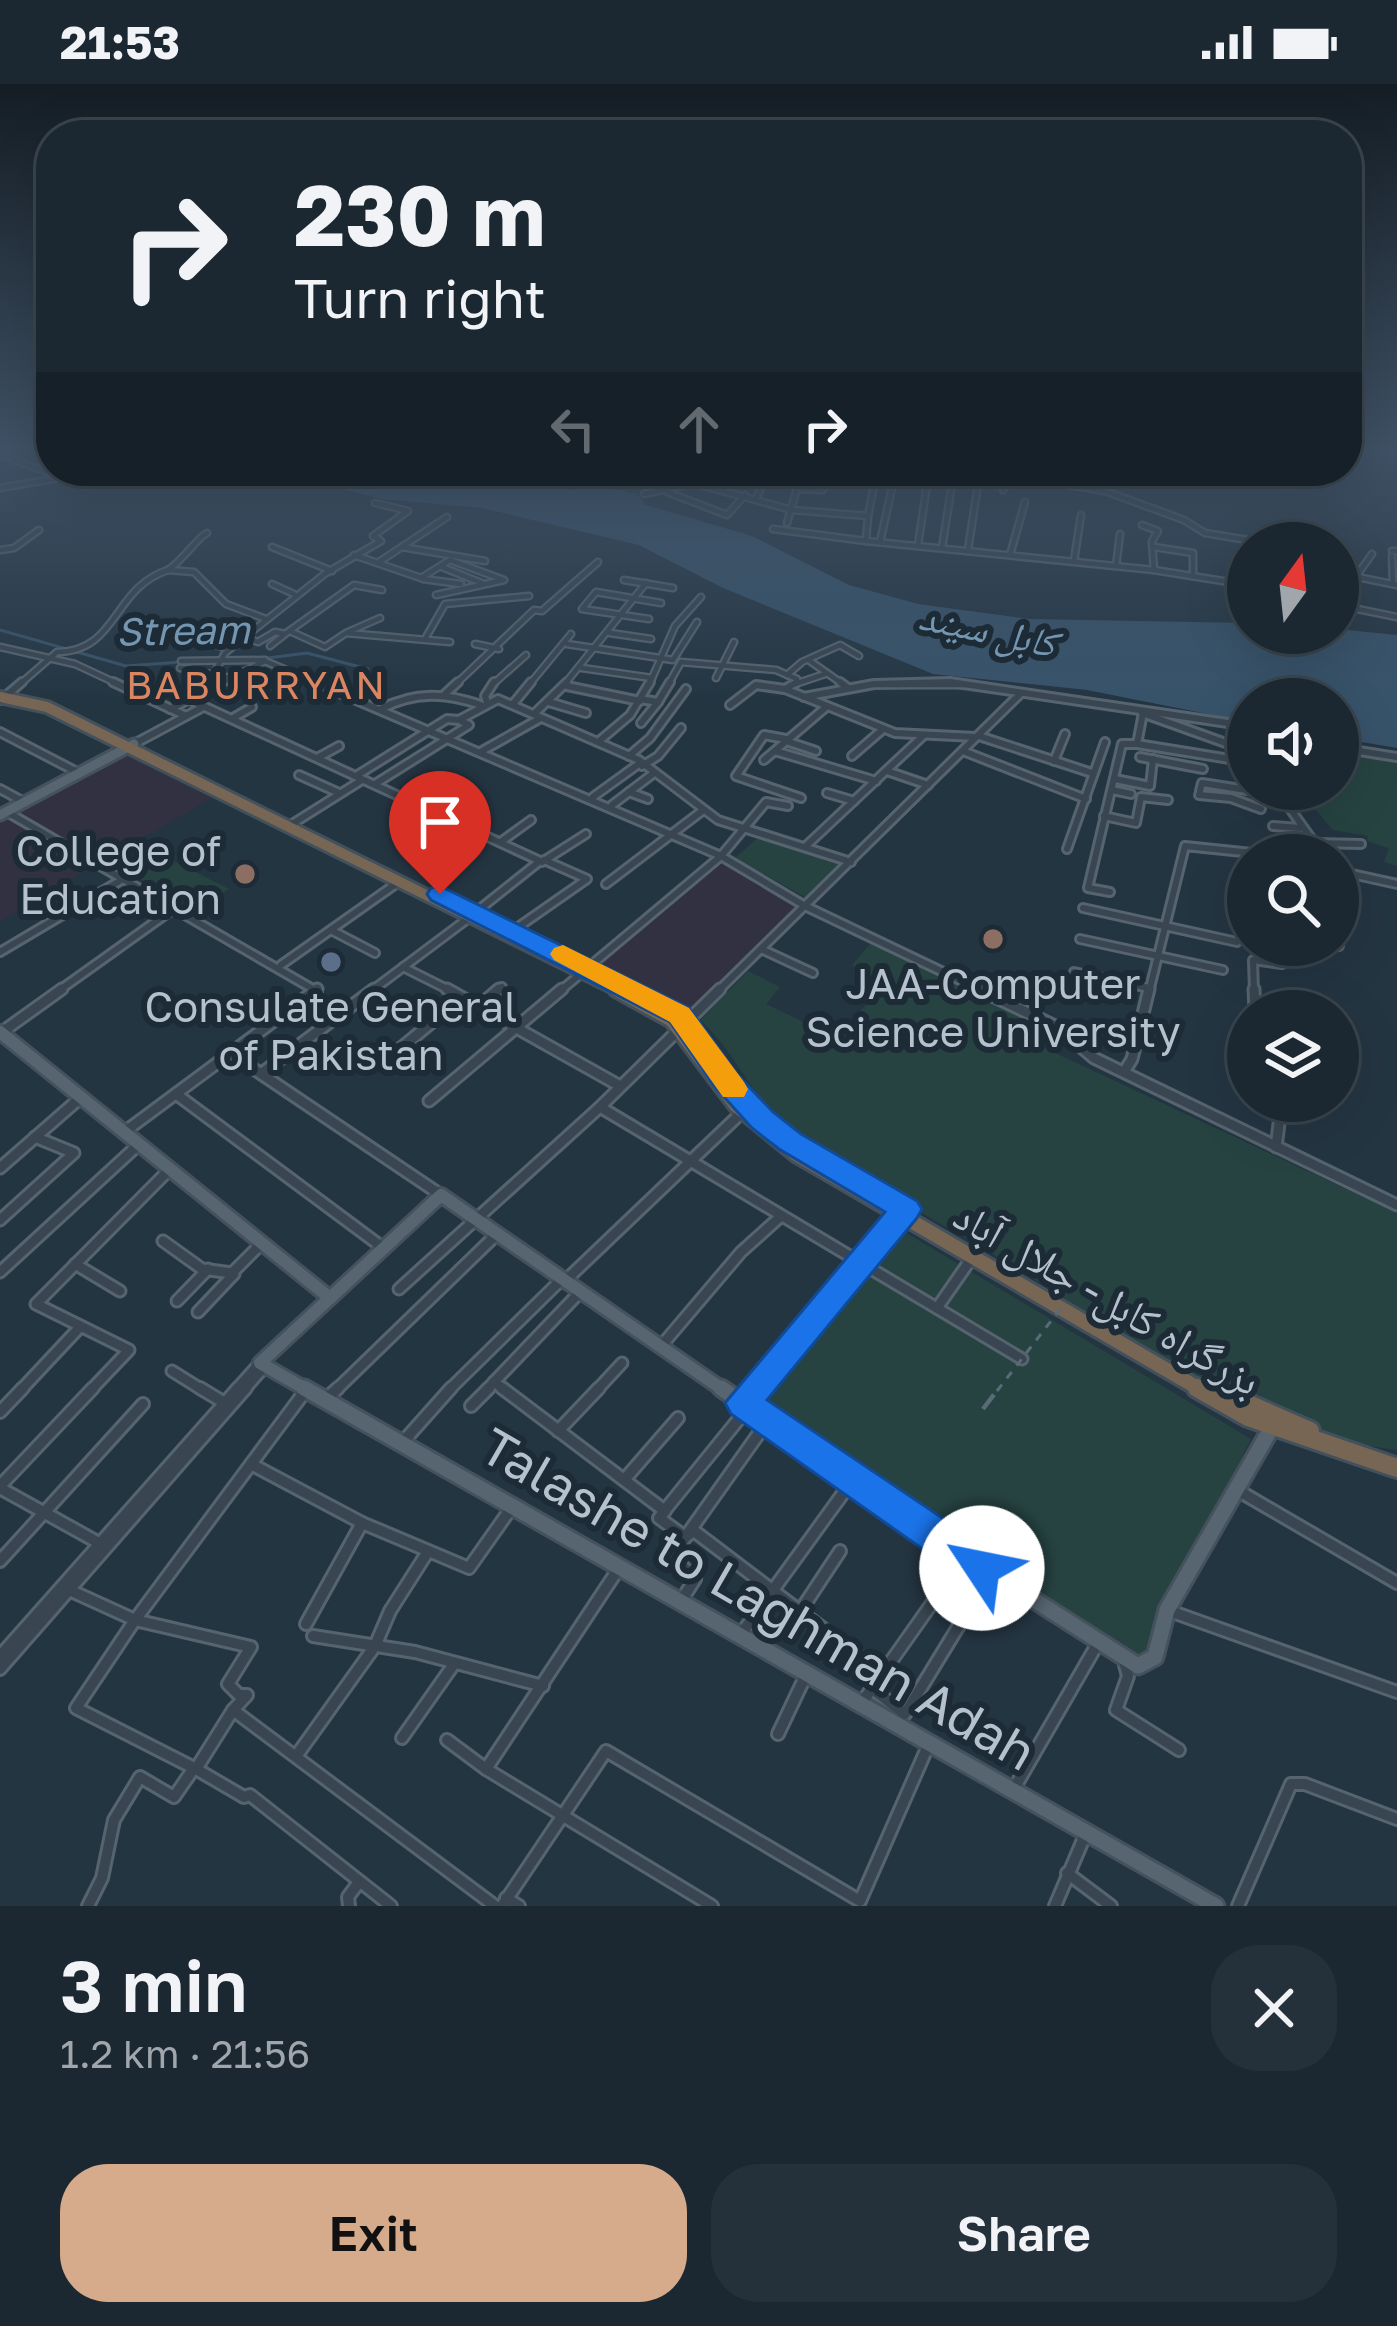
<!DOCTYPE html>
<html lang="en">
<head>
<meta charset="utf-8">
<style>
  :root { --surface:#1b2832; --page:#24303a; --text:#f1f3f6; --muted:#a0a6ac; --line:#39444d; --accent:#d6ab8b }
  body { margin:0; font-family:"Golos Text","Noto Naskh Arabic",sans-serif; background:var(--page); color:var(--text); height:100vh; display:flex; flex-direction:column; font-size:45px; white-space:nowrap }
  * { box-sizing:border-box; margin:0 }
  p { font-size:39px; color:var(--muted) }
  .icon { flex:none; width:66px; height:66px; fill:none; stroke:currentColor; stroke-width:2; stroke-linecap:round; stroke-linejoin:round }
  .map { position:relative; height:1822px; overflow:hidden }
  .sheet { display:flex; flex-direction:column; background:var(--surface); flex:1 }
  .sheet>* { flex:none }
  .hud { position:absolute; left:36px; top:36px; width:1326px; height:366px; border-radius:48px; box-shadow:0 12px 48px #0002,0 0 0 3px var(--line); background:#1b2832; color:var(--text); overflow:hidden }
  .needle { width:78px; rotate:15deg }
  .tools { position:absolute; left:1227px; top:438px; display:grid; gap:24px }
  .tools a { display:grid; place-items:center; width:132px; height:132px; border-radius:50%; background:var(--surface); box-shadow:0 12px 48px #0002,0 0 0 3px var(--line); font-size:60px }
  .pin { position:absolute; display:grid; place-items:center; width:102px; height:102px; color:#fff; margin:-123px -51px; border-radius:50% 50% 50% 0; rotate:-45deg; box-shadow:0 0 12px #0007 }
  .pin .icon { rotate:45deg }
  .me { position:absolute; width:132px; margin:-66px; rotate:304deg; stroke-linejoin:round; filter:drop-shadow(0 0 9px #0008) }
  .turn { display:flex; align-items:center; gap:42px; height:252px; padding:0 60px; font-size:54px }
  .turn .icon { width:156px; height:156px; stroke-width:2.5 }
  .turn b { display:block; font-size:84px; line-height:102px }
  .lanes { display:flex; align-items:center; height:114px; padding:0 60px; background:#0003; justify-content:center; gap:60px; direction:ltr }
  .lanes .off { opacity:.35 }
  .round { display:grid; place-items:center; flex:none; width:126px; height:126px; border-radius:48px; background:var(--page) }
  .summary { display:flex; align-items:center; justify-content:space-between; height:204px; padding:0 60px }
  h1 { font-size:72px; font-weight:600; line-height:90px }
  .primary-button { display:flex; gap:24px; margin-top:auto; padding:24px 60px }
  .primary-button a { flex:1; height:138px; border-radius:48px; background:var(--accent); color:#111; font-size:48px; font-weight:600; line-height:138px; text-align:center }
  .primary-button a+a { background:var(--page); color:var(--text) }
  .status { display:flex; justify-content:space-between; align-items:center; height:84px; padding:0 60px; background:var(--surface); direction:ltr }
  .status svg { height:33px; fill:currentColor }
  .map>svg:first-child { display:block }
</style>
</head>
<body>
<div class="status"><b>21:53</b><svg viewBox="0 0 49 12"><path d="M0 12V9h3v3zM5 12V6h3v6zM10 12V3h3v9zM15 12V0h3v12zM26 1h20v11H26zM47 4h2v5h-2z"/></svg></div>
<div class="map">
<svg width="1397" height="1822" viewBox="0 0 1397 1822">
  <rect width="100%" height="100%" fill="#243542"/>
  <g fill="#313142">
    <polygon points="129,670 212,714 103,777 18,729"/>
    <polygon points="5,730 95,781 0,838 0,733"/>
    <polygon points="724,776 796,823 687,933 592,881"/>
  </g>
  <g fill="#264342">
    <polygon points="1364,669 1397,675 1397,782 1384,778 1389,764 1367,757 1368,752 1333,746 1301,709 1301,705 1338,705 1338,673"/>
    <polygon points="761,751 839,780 805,813 735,774"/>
    <polygon points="166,773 229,805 199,825 135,792"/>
    <path d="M 871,859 L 1048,941 L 1036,960 L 1397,1129 L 1397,1366 C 1265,1353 1102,1235 988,1167 C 921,1127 846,1091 786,1041 C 749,1010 735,967 700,936 L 748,887 L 780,903 L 766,920 L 835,953 L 885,902 L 852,881 Z"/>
    <polygon points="898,1144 1251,1355 1139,1580 746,1320"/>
  </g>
  <polygon fill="#37536a" points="275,387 493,387 572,406 580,401 568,387 605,387 600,402 637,410 646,421 752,452 849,501 918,520 1030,535 1248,539 1248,549 1338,549 1338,545 1397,551 1397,664 1338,654 1338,615 1248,615 1248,638 1087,606 933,590 723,504 639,461 482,424 382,415"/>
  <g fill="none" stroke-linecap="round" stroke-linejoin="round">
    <g stroke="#37536a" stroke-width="3">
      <polyline points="0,546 126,582 181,578"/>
      <polyline points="268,574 307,569 368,585"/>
    </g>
    <polyline stroke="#37536a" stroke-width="8" points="86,391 202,398 229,387"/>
    <defs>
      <g id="minor-far3">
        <polyline points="31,363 51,369"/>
        <polyline points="0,371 56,391"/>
        <polyline points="697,387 693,399 792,426 868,432 866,457 1154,486 1248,501"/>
        <polyline points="987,387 1105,407 1184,436 1205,449 1266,459"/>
        <polyline points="0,404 99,387"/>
        <polyline points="799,405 823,406 827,397"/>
        <polyline points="1003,406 1010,393"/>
        <polyline points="667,408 727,431 745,411"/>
        <polyline points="644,410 693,399"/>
        <polyline points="756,415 768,387"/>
        <polyline points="868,432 877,387"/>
        <polyline points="787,439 802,387"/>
        <polyline points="1142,441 1158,447 1152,457 1154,486"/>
        <polyline points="773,445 866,457"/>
        <path d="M 207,449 C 198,453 183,476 168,486 L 194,488 L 226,520 L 266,535"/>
        <polyline points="880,458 892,404"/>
        <polyline points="918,461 929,387"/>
        <polyline points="272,463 332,487"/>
        <polyline points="402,463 485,477"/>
        <polyline points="1154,463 1193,469 1193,491"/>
        <polyline points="942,464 954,387"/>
        <polyline points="0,466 14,464 39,446"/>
        <polyline points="968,466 980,387"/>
        <polyline points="1392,467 1397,467"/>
        <polyline points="354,471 421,494 450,476 504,496 436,511"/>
        <polyline points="1010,471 1025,418"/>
        <polyline points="1392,472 1393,500"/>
        <polyline points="1074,477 1081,431"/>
        <polyline points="379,478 447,433"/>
        <polyline points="1116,482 1120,450"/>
        <polyline points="442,483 484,500"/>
        <polyline points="1338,489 1397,501"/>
        <polyline points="423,495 461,500"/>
        <polyline points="624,496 673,504"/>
        <polyline points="272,500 294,510"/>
        <polyline points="1338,505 1354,508 1355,494 1372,470"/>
        <polyline points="1338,521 1397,533"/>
        <polyline points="649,535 582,525 596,508 661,519"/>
        <polyline points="292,548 325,563 346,549 450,558"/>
        <polyline points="348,548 380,534"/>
        <polyline points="610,549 651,555"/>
        <polyline points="245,553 326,489 381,457 373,452 408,427 375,419"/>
        <polyline points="203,554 194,557 230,564"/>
        <polyline points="425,555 445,520 529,512"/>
        <polyline points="475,560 499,565"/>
        <polyline points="567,560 673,576 697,538"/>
        <polyline points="270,562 284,551"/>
        <polyline points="0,563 75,580 120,601"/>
        <polyline points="181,577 265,576"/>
        <polyline points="810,577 844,601"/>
        <polyline points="180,584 231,594"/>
        <polyline points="582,584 652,594"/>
        <polyline points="214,589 225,569 245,553 258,558 275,548 285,550 354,501 382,506"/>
        <polyline points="787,591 802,578 840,561 859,572"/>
        <polyline points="716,594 734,558"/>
        <path d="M 19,601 L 57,568 C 118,568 112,504 168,486"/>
        <polyline points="218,601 265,577 321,601"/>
        <polyline points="455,601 534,526 542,527 598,478"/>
        <polyline points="492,601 526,571"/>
        <polyline points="529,601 571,550"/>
        <polyline points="564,601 646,499"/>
        <polyline points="649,601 675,542 701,513"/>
        <polyline points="668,601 681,578 776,586 797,595"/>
        <polyline points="792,601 825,590"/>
        <polyline points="869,601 970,601"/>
      </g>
      <g id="minor-far2">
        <polyline points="113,598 186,632"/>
        <polyline points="314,598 721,772 805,822 985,908"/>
        <polyline points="797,598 785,605 895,649 975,653"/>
        <polyline points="840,598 848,604"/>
        <polyline points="567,602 640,617"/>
        <polyline points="445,610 458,598"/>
        <polyline points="804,613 874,600 950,598 1248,642"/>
        <polyline points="640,615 658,618 641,639"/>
        <polyline points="1,616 22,598"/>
        <polyline points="190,616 540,777 476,828"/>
        <polyline points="487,618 485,612 494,598"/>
        <polyline points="549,618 586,629"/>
        <polyline points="658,618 670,598"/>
        <polyline points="513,620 531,598"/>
        <polyline points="730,621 756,601 785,605"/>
        <polyline points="170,625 223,598"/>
        <path d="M 381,625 C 415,607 446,609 481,621"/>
        <polyline points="1142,629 1248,667"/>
        <polyline points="1143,629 1137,660 1248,678"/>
        <polyline points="534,630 567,598"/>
        <polyline points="233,634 252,623"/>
        <polyline points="0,648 79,689"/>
        <polyline points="979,652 1092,689"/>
        <polyline points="786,655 764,651 736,692 801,714"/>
        <polyline points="786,657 816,667"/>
        <polyline points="1338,657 1353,666 1338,668"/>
        <polyline points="598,658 630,631 650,598"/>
        <polyline points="134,660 203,623"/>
        <polyline points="1353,666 1397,673"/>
        <polyline points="482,667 539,635"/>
        <polyline points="775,667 876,697"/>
        <polyline points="963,667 1086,715"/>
        <polyline points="629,672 650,654 686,605"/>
        <polyline points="852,672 882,646"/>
        <polyline points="319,673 339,662"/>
        <polyline points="1140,673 1203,685"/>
        <polyline points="764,676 825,624"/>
        <polyline points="1054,677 1065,650"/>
        <polyline points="642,682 658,672 681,644"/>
        <polyline points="887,687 928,701"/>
        <polyline points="299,691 339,709"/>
        <polyline points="356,692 447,635 459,636 498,615 639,676 718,736 851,778"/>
        <polyline points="1115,695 1150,702 1153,675"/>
        <polyline points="375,700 469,641 461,637"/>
        <polyline points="0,705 24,718"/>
        <polyline points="1276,705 1323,771"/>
        <polyline points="1112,706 1131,710"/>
        <polyline points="1200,707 1202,699 1279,711"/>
        <polyline points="629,708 648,715"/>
        <polyline points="827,709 854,717"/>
        <polyline points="1199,711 1231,714 1261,725"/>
        <polyline points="593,713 640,679"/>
        <polyline points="412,716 444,695"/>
        <polyline points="612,721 654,689"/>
        <polyline points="7,728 318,908"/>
        <polyline points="1104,732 1136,739 1141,713 1168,716"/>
        <polyline points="289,742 362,696"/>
        <polyline points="1273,742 1300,744"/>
        <polyline points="502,757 531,736"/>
        <polyline points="1314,759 1361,760"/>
        <polyline points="807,761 924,651"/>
        <polyline points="1067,765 1105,658"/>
        <polyline points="542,778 586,750"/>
        <polyline points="1338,787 1397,800"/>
        <polyline points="606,800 702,727"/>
        <polyline points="1110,808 1088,804 1122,660 1137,660"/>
        <polyline points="1083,824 1237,858"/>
        <polyline points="331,846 375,869"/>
        <polyline points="514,846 587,795 544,776"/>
        <polyline points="1080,855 1223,886"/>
        <polyline points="1329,861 1339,862"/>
        <polyline points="761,865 813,889"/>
        <polyline points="0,868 123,795"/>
        <polyline points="281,881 400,797"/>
        <polyline points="403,883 453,908"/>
        <polyline points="1074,888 1149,904"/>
        <polyline points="57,908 176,823"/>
        <polyline points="370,908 470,833"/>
        <polyline points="496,908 502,903"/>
        <polyline points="559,908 721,772 766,718 788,722"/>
        <polyline points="717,908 1021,609"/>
        <polyline points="1149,908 1185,762 1272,771"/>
        <polyline points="1254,908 1253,876 1282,880 1293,875 1296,861"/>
      </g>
      <g id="minor-far1">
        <polyline points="447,905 620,1002"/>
        <polyline points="978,905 1059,944 1094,974 1397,1121"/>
        <polyline points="1254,905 1255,927"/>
        <polyline points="479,922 499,905"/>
        <polyline points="2,948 62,905"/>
        <polyline points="233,971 441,1111"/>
        <polyline points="389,974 461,914"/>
        <polyline points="1124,988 1132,975 1149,905"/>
        <polyline points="262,989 374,905"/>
        <polyline points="176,1010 382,1163"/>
        <polyline points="429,1017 562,905"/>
        <polyline points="600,1023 1022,1275"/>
        <polyline points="123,1049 317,905"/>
        <polyline points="1276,1063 1282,1017"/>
        <polyline points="0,1084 79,1015"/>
        <polyline points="0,1136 74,1069 35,1053"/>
        <polyline points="163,1157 202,1185 232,1189 261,1160"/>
        <polyline points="75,1180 120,1207"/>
        <polyline points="0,1188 137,1062"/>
        <polyline points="566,1196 738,1032"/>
        <polyline points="399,1205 600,1023 720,905"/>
        <polyline points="177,1217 208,1185"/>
        <polyline points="937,1224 969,1178"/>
        <polyline points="198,1228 234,1190"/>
        <polyline points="662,1261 741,1168 780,1133"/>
        <polyline points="172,1287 204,1307"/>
        <polyline points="20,1307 80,1243"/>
        <polyline points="90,1307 129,1266 36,1220 168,1087"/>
        <polyline points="235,1307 260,1279"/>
        <polyline points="243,1307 265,1282"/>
        <polyline points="335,1307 497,1150"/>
        <polyline points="448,1307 562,1195"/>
        <polyline points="486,1307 494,1298"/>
        <polyline points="506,1307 494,1298 581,1207"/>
        <polyline points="596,1307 622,1279"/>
        <polyline points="754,1307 906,1125"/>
      </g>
      <g id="minor">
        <polyline points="200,1304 223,1318"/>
        <polyline points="502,1304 665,1427 659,1434 685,1453 694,1447 883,1590 874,1606 905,1630 991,1489"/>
        <polyline points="306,1306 251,1380 362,1439 469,1484 512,1423"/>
        <polyline points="326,1315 338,1304"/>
        <polyline points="745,1317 756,1304"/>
        <polyline points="471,1322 489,1304"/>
        <polyline points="0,1328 23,1304"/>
        <polyline points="558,1347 599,1304"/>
        <polyline points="402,1359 451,1304"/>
        <polyline points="624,1396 678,1334"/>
        <polyline points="0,1402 93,1304"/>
        <polyline points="0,1404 99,1459"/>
        <polyline points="1239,1407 1397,1499"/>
        <polyline points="665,1426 747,1325"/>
        <polyline points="0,1477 143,1320"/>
        <polyline points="619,1484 486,1685 712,1822"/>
        <polyline points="67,1505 135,1536 251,1380"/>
        <polyline points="681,1517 695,1495 672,1472 767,1338"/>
        <polyline points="1167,1526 1397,1608"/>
        <polyline points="799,1529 840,1467"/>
        <polyline points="306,1540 362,1439"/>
        <polyline points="744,1546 852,1397"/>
        <polyline points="313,1552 415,1568 543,1602"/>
        <polyline points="0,1572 238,1304"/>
        <polyline points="1132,1581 1125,1581 1128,1592 1116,1626 1179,1666"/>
        <polyline points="0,1585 246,1304"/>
        <polyline points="863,1617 964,1474"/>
        <polyline points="778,1650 806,1591"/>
        <polyline points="402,1654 454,1580"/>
        <polyline points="447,1656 486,1685"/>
        <polyline points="297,1671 375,1562 390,1527 427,1469"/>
        <polyline points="1012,1708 1098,1559"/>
        <polyline points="1067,1789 1111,1822"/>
        <polyline points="506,1814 519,1822"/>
        <polyline points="88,1822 102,1794 114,1736 140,1693 174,1713 194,1684 76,1624 135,1536 251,1563 228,1600 239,1611 247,1611 233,1626"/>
        <polyline points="349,1822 348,1813 359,1798"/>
        <polyline points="391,1822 250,1711 244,1713 196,1685 233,1626 495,1822"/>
        <polyline points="502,1822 606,1667 860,1817 928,1662"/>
        <polyline points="1055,1822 1086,1749"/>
        <polyline points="1238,1822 1291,1700 1305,1700 1397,1735"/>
      </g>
      <polyline id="major-far2" points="0,731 134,660"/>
      <g id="major-far1">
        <polyline points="0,948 330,1214"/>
        <polyline points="309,1307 260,1279 441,1111 725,1307"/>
      </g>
      <g id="major">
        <polyline points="304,1304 1216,1822"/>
        <polyline points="721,1304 965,1472 1138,1582 1155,1573 1167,1526 1272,1343"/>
      </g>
      <polyline id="highway-far2" points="0,613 47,623 622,908"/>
      <g id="highway-far1">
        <polyline points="616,905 672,936 736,1021 796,1070 1203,1307"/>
        <polyline points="684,935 723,992"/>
        <polyline points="740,1013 790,1057 864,1101"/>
      </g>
      <g id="highway">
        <polyline points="1197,1304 1248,1333 1397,1384"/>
        <polyline points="1230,1312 1310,1347"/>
      </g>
    </defs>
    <use href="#minor-far3" stroke="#56646f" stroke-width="9"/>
    <use href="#minor-far2" stroke="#56646f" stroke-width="12"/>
    <use href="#minor-far1" stroke="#56646f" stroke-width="15"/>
    <use href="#minor" stroke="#56646f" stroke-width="16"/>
    <use href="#major-far2" stroke="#45525e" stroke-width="15"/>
    <use href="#major-far1" stroke="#45525e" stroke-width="18"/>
    <use href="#major" stroke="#45525e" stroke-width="21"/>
    <use href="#highway-far2" stroke="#43515c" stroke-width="16"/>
    <use href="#highway-far1" stroke="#43515c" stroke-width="20"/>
    <use href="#highway" stroke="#43515c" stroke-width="24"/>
    <use href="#minor-far3" stroke="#394651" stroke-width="4.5"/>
    <use href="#minor-far2" stroke="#394651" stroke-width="6"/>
    <use href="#minor-far1" stroke="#394651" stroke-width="9"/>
    <use href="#minor" stroke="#394651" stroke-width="10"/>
    <use href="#major-far2" stroke="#576571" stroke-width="9"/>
    <use href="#major-far1" stroke="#576571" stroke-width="12"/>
    <use href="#major" stroke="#576571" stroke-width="15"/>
    <use href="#highway-far2" stroke="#786655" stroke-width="10"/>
    <use href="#highway-far1" stroke="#786655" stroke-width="14"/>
    <use href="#highway" stroke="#786655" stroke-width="18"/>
    <polyline stroke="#5a6b78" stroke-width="3" stroke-dasharray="8 8" stroke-linecap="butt" points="997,1307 1061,1224"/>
    <polyline stroke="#5a6b78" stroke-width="4.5" stroke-dasharray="18 18" stroke-linecap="butt" points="983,1325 999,1304"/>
  </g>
  <linearGradient id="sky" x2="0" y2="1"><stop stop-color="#141d24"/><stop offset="0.59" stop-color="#3f5165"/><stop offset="1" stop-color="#3f5165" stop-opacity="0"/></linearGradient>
  <rect width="1397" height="618" fill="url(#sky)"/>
  <polygon fill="#1a73e8" stroke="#114b97" stroke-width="3" points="440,802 689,924 736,989 773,1028 801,1050 917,1117 922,1125 917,1134 767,1316 996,1470 1002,1484 996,1497 982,1502 968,1497 731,1330 725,1319 885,1128 779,1065 752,1044 715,1003 670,938 431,816 427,810 431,804"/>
  <polygon fill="#f59e0b" points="563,861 689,924 744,998 748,1005 744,1013 723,1013 670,938 554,876 550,870 554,864"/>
  <g fill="#8d6e63" stroke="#1d2b37" stroke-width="4.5">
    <circle cx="245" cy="790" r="12"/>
    <circle cx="993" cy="855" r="12"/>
  </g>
  <circle fill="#5c6f8a" stroke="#1d2b37" stroke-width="4.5" cx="331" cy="878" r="12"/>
  <g text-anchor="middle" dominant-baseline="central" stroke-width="12" stroke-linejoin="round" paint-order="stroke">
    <g font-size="39" font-style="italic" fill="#7496b0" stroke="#1d2b37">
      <text transform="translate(988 545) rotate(12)">کابل سيند</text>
      <text transform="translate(183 546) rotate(-1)">Stream</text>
    </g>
    <g font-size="39" letter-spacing="3" fill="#db8661" stroke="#1d2b37">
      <text x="257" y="600">BABURRYAN</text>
    </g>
    <g font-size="42" fill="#b5c1cc" stroke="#1d2b37">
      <text x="221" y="766" text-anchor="end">College of<tspan x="221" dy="48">Education</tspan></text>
      <text x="993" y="899">JAA-Computer<tspan x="993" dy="48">Science University</tspan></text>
      <text x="331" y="922">Consulate General<tspan x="331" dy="48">of Pakistan</tspan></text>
    </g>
    <g font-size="42" fill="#b5c1cc" stroke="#1d2b37">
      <text transform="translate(1108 1213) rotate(30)">بزرگراه کابل- جلال آباد</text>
    </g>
    <g font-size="51" fill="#b5c1cc" stroke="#1d2b37">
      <text transform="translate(759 1514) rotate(30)">Talashe to Laghman Adah</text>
    </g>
  </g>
</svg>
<div class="tools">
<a><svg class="needle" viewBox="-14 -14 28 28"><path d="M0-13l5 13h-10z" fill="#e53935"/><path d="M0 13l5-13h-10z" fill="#a0a6ac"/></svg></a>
<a><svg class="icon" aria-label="sound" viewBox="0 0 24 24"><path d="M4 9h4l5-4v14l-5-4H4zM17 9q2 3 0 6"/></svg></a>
<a><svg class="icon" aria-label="search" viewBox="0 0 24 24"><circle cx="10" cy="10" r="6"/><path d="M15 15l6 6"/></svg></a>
<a><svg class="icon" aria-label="layers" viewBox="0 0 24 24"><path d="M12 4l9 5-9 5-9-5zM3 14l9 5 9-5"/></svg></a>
</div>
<div class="pin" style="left:440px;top:810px;background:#d93025"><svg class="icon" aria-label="arrive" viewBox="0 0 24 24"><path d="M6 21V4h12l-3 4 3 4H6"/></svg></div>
<svg class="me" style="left:982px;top:1484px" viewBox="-20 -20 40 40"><circle r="19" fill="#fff"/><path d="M0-13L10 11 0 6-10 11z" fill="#1a73e8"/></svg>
<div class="hud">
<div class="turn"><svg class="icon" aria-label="right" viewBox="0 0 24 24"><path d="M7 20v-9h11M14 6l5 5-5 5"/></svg><div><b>230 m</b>Turn right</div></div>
<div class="lanes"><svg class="icon off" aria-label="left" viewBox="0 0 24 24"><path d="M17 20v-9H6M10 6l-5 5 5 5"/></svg><svg class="icon off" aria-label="ahead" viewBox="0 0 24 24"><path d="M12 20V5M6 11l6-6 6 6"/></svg><svg class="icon" aria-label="right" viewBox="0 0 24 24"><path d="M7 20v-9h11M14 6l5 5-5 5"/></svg></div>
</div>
</div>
<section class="sheet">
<div class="summary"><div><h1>3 min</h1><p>1.2 km · 21:56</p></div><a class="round"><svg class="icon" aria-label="close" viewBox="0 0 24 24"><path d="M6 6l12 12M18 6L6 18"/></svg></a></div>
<div class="primary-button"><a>Exit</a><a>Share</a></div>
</section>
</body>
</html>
